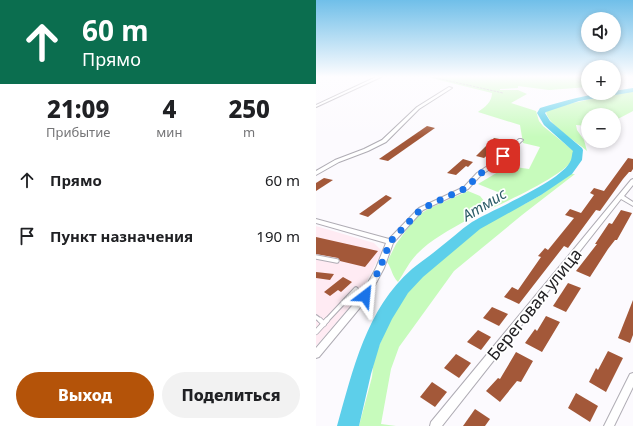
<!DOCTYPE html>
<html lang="ru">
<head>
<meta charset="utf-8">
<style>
  :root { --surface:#fff; --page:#f2f2f2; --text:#202124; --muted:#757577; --accent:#b45309 }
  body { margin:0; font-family:"Noto Sans",sans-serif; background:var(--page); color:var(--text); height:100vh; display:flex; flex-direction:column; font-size:15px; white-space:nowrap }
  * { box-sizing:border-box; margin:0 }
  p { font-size:13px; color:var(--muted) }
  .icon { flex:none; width:22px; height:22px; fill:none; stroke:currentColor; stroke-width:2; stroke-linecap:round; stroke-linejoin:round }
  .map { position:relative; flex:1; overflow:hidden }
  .details { display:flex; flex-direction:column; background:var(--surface); width:316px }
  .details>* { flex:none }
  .hud { background:#0b6e4f; color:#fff; overflow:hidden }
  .buttons { position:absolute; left:265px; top:12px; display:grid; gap:8px }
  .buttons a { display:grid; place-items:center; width:40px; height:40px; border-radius:50%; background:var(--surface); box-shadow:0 2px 6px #0003; font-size:20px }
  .pin { position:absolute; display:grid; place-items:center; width:34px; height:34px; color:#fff; margin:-17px; border-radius:8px; box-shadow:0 2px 6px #0006 }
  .me { position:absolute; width:44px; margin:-22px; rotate:29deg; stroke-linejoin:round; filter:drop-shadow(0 0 3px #0008) }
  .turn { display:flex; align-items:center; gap:14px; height:84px; padding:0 16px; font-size:18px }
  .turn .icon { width:52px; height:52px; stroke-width:2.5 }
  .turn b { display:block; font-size:28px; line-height:34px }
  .eta { display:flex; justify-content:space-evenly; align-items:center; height:68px; text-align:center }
  .eta b { font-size:24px; font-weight:800; line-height:28px }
  .button { display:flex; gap:8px; margin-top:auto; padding:8px 16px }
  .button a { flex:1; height:46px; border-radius:24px; background:var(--accent); color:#fff; font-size:16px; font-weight:800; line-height:46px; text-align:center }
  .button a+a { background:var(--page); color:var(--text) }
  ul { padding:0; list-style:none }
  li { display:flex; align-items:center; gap:12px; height:56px; padding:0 16px }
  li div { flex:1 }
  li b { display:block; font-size:15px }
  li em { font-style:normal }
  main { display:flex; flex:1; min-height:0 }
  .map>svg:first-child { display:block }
</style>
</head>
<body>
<main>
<section class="details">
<div class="hud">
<div class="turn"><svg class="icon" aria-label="ahead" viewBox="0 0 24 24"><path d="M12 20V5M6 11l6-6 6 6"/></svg><div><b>60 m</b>Прямо</div></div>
</div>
<div class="eta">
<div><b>21:09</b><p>Прибытие</p></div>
<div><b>4</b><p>мин</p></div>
<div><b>250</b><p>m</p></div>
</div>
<ul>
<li><svg class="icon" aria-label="ahead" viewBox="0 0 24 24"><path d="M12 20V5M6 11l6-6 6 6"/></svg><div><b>Прямо</b></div><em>60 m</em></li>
<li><svg class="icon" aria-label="arrive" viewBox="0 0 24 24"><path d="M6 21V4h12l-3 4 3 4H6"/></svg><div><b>Пункт назначения</b></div><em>190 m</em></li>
</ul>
<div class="button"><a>Выход</a><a>Поделиться</a></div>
</section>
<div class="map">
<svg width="317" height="426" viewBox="0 0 317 426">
  <rect width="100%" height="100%" fill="#fcfafe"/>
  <polygon fill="#ffebf3" points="0,226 58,243 66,251 44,295 0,346"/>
  <g fill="#c7fbbc">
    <path d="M 111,77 L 272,77 L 272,87 L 233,90 L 202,86 L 202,88 L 184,89 L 184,90 L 202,90 L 211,94 L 195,103 L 220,111 L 223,121 L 227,126 L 259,152 C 264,172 168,211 151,220 C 135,229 114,240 101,254 C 93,262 88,273 82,282 C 76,276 76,269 71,262 L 80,244 L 100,217 L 112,209 L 152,191 L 164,196 L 169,202 L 181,201 L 189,195 L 162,184 L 192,166 L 213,169 L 224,147 L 207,143 L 204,125 L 162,112 C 169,107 176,102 176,93 Z"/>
    <path d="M 317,90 L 317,111 L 298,121 L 298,115 L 272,115 L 272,126 L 260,125 L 261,130 L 268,140 L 271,151 C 260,141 233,126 230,112 L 234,108 Z"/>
    <polygon points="253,174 259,174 206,215 138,271 83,347 75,369 65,424 80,426 43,426 56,377 58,358 80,306 94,287 112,270 123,258 150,239 166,225 191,210 207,205 225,195"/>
  </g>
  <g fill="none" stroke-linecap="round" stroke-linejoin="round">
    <path fill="#5dcfea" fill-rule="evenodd" d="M 317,88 L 317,92 L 263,101 L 230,112 L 229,113 L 234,121 L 266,148 L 267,150 L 266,160 L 256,174 L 225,195 L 164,229 L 107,277 L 92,293 L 76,319 L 64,344 L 55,374 L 43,426 L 21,426 C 37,370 50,309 96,269 C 104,262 114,256 122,249 C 134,240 144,230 156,222 C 177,209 247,181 255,160 C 256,157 256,153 257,151 L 228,125 L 221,113 L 224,108 C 249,101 272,93 298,93 L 298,91 Z"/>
  </g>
  <g fill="#a35839">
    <polygon points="111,126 119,128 72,161 63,159"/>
    <polygon points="178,138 189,140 168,158 160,156"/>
    <polygon points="312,158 317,159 317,169 315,172 313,172 307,179 284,211 280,210 252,248 248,246 203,304 188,297 196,287 202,290 225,257 222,256 229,248 232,250 258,218 249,215 254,209 265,213 278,195 274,193 278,188 288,191"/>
    <polygon points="147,159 157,162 152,167 150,166 140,175 131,173"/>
    <polygon points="8,178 17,180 0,191 0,183"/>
    <polygon points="70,195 76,198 52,217 43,214"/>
    <polygon points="305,210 316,213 301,240 299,240 292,249 274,277 260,271 281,244 279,244 293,223 296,224"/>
    <polygon points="0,237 62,251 49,267 24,261 22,258 0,254"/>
    <polygon points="0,272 18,274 14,280 0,278"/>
    <polygon points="27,277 36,282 25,292 22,290 14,296 8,292"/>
    <polygon points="252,283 265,288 250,312 237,306"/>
    <polygon points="317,300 317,335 314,343 302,338"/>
    <polygon points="176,307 192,314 183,326 167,318"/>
    <polygon points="230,316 244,322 226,352 209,343 219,329 221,331"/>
    <polygon points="162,330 175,337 165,350 151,342"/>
    <polygon points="292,351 307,358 290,392 273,382 280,368 282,370"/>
    <polygon points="200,352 217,361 205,382 201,381 184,402 170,391 182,378 184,379"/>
    <polygon points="140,354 155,363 143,378 128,368"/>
    <polygon points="116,382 131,392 119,407 104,397"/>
    <polygon points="260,393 282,406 274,422 252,408"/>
    <polygon points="159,409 174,419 169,426 147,426"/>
  </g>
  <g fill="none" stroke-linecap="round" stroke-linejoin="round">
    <defs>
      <g id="service-far1">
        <polyline points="0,257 21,261"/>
        <polyline points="0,317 5,321"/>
        <polyline points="10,321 40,289"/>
      </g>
      <g id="service">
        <polyline points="4,320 8,324"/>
        <polyline points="0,332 11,320"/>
      </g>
      <g id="minor">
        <polygon points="60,77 65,77 0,107 0,105"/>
        <polygon points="133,87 136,88 103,109 70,142 52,151 23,162 0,175 0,171 19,160 48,149 66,140 101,107"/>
        <polygon points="203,139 205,139 207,140 180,165 165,175 152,189 107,210 77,243 68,268 52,298 3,357 0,358 0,348 46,294 60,268 70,243 0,223 0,219 73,239 103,208 148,187 161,173 176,163"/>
        <polygon points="317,179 317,185 308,196 317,202 317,206 305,199 126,426 114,426 115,422 315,180"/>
        <polygon points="317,373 317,387 298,426 288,426 314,374"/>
      </g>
    </defs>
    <use href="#service-far1" stroke="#afacb4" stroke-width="5.5"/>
    <use href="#service" stroke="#afacb4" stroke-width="6"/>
    <use href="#minor" stroke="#afacb4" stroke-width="2"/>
    <polyline stroke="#bab8bc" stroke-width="1" stroke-dasharray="2.5 1" stroke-linecap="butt" points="116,77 187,93"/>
    <use href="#service-far1" stroke="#fff" stroke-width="3.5"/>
    <use href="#service" stroke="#fff" stroke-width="4.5"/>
    <use href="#minor" fill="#fff" fill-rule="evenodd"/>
  </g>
  <linearGradient id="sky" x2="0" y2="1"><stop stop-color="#70bfe9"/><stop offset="0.56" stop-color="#fefdff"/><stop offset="1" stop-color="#fefdff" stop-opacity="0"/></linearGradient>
  <rect width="317" height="137" fill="url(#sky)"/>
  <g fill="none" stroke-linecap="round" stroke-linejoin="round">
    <polyline stroke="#1a73e8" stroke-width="7" stroke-dasharray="0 12.6" points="49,296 64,268 74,242 105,209 150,188 164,174 187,156"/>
  </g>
  <g text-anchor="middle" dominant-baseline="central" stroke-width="3.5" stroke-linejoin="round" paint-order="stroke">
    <g font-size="15" font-style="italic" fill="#2a5b66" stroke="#fff">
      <text transform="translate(168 204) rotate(-31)">Атмис</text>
    </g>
    <g font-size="17" fill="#222124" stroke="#fff">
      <text transform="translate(218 304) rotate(-51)">Береговая улица</text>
    </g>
  </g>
</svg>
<div class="buttons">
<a><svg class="icon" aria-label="sound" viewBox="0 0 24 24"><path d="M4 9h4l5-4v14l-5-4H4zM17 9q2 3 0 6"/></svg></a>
<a>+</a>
<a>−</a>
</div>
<div class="pin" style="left:187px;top:156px;background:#d93025"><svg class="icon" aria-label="arrive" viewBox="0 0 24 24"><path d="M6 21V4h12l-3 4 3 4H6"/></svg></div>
<svg class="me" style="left:49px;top:296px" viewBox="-20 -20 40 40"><path d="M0-17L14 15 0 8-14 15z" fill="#1a73e8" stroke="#fff" stroke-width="4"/></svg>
</div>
</main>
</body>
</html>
